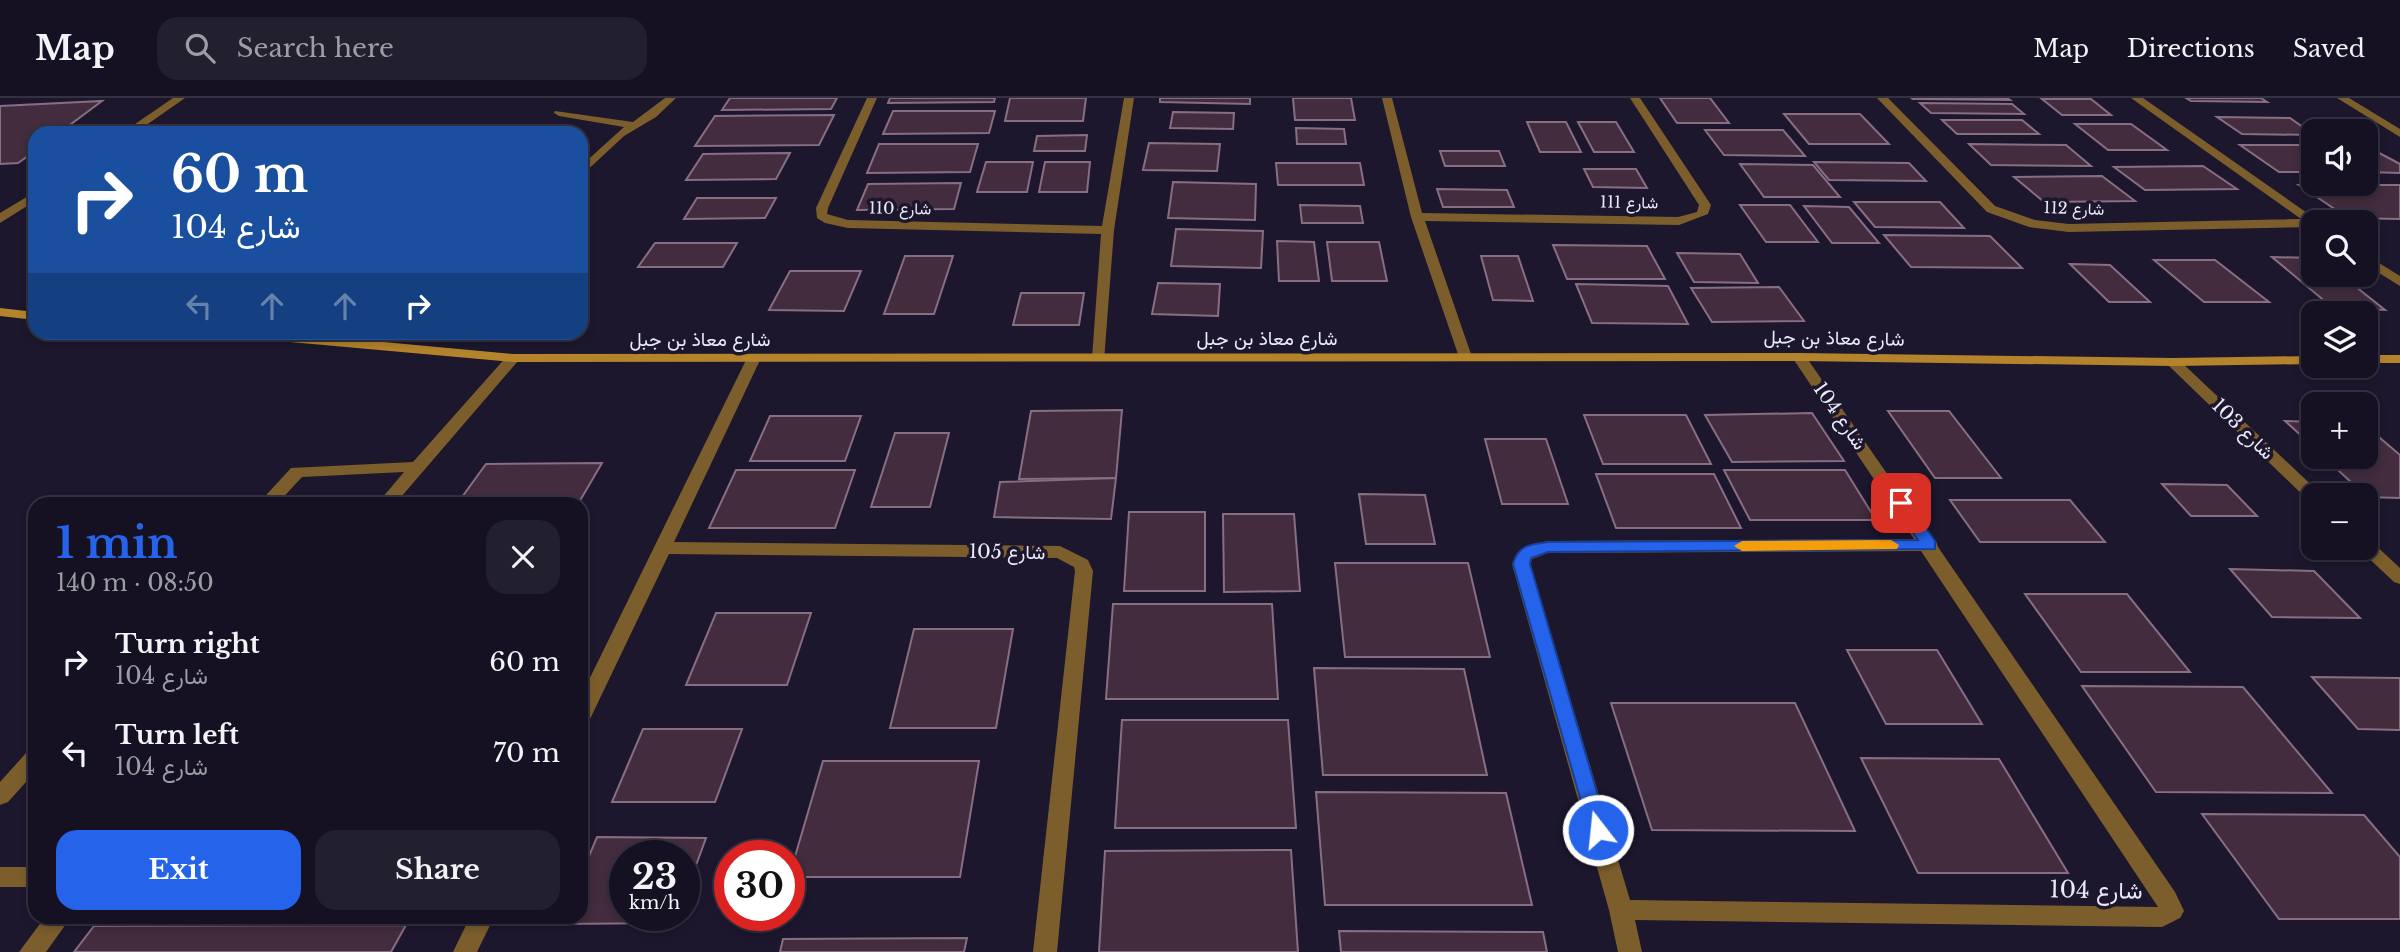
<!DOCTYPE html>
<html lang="en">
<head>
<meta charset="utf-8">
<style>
  :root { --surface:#151122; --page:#221f2f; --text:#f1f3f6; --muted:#9d9da5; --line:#343140; --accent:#2563eb }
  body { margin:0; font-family:"Libre Baskerville",Vazirmatn,serif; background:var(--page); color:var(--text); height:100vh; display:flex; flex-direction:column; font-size:26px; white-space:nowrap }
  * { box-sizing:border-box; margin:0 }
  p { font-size:23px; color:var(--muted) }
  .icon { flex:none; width:38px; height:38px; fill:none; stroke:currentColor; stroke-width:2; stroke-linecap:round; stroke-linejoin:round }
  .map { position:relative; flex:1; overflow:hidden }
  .sheet { position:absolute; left:28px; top:399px; width:560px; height:427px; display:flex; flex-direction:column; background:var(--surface); border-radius:21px; box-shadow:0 4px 10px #0003,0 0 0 2px var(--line) }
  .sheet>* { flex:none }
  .top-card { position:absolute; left:28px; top:28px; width:560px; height:214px; border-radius:21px; box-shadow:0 4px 10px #0003,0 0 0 2px var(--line); background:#1a4fa0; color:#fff; overflow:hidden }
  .buttons { position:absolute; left:2301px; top:21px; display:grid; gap:14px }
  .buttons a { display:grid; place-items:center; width:77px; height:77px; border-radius:14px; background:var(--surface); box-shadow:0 4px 10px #0003,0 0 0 2px var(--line); font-size:35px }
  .speed { position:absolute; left:609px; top:742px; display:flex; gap:14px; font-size:35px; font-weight:700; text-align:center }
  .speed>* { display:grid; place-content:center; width:91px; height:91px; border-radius:50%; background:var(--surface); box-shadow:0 4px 10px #0003,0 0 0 2px var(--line); line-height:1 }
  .speed small { font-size:18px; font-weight:400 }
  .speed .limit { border:10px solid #d22; background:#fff; color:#111 }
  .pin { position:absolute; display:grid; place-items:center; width:60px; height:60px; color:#fff; margin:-30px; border-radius:14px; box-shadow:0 4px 10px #0006 }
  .me { position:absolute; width:77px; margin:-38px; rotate:344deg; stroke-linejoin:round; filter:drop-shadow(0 0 5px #0008) }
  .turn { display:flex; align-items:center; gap:24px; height:147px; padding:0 28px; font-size:32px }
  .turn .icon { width:91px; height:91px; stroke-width:2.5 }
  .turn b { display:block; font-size:49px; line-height:60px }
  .lanes { display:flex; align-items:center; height:66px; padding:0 28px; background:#0003; justify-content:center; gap:35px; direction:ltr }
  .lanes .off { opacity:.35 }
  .round { display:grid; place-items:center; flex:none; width:74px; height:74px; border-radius:21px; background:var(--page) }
  .headline { display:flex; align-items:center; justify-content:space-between; height:119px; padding:0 28px }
  h1 { font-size:42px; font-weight:800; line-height:52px; color:var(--accent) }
  .action { display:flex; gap:14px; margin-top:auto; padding:14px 28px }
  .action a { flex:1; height:80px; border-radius:21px; background:var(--accent); color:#fff; font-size:28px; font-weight:800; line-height:80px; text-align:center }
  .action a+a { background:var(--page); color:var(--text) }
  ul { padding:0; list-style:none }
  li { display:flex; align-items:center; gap:21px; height:91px; padding:0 28px }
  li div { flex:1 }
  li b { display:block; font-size:26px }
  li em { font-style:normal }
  header { display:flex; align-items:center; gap:42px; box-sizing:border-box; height:98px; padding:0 35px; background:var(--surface); border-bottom:2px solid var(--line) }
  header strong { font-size:33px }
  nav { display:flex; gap:38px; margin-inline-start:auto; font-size:24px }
  .search { width:490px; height:63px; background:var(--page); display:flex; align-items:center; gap:18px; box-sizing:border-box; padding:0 24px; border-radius:21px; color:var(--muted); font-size:26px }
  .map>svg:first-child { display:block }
</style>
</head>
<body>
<header>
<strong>Map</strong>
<div class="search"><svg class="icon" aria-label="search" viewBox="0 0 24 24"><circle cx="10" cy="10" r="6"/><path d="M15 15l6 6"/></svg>Search here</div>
<nav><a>Map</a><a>Directions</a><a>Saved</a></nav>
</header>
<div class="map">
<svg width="2400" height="854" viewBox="0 0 2400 854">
  <rect width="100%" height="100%" fill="#1c172d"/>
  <g fill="#422c3d" stroke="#886e82" stroke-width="2">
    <polygon points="730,0 837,0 831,11 722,12"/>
    <polygon points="890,0 995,0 994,4 888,5"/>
    <polygon points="1010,0 1086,0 1083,23 1005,23"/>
    <polygon points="1160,0 1250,0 1250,6 1160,4"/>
    <polygon points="1293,0 1351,0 1355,22 1295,22"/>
    <polygon points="1660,0 1710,0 1729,25 1677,25"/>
    <polygon points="1911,0 2007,0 2010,2 1913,1"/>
    <polygon points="2186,0 2261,0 2267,4 2191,3"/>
    <polygon points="2042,1 2091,1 2111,17 2062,17"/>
    <polygon points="102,3 59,35 35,35 35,53 18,65 0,66 0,8"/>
    <polygon points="1920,5 2012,6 2024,16 1931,15"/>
    <polygon points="893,13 995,13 989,35 883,36"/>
    <polygon points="1173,14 1234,15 1233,31 1170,30"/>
    <polygon points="1784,16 1860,16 1889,46 1809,46"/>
    <polygon points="834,17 819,47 695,48 715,18"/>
    <polygon points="2217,19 2290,20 2314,37 2242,36"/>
    <polygon points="1942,22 2022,22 2039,36 1957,36"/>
    <polygon points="1527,24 1566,24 1581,54 1540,54"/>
    <polygon points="1578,24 1616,24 1634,54 1594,54"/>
    <polygon points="2075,26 2131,26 2167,52 2108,52"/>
    <polygon points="1296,30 1344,31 1346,46 1297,46"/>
    <polygon points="1705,32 1783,32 1805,58 1724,57"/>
    <polygon points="1087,37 1085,53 1034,53 1037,38"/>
    <polygon points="1149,45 1220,46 1217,73 1143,72"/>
    <polygon points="879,46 978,46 970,74 867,75"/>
    <polygon points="1969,46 2066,47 2091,68 1991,67"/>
    <polygon points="2240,47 2314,47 2314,74 2279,74"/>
    <polygon points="2366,48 2400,66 2400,75 2366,74"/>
    <polygon points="1440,53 1499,53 1505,68 1445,68"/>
    <polygon points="790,55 776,81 686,82 703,56"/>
    <polygon points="986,64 1033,64 1027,94 977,94"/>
    <polygon points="1045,64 1090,64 1087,94 1039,94"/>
    <polygon points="1814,64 1909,65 1926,83 1829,82"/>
    <polygon points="1276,65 1360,65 1364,87 1278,87"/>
    <polygon points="1740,66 1813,67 1840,99 1764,99"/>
    <polygon points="2203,68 2237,91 2145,92 2114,69"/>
    <polygon points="1584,71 1636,71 1647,90 1593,89"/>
    <polygon points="2102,78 2135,103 2044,104 2014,79"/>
    <polygon points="1173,84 1256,86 1255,122 1168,120"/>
    <polygon points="961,85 954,111 857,112 868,86"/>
    <polygon points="2299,87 2400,87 2400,121 2348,120"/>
    <polygon points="1437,91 1507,92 1514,109 1443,109"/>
    <polygon points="697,100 776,100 765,120 684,121"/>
    <polygon points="1854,104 1940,104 1964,130 1875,129"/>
    <polygon points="1300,107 1360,108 1363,125 1302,125"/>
    <polygon points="1740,107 1790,107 1818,144 1766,144"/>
    <polygon points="1804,108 1849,109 1879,145 1832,145"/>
    <polygon points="1176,131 1263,133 1261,170 1171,168"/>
    <polygon points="1884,137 1990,138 2022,170 1911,169"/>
    <polygon points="1277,143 1314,144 1319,183 1279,183"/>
    <polygon points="1327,144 1379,144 1387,183 1332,183"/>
    <polygon points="655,145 737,145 723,169 638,169"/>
    <polygon points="1553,147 1647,148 1665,181 1567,181"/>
    <polygon points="1677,155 1740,156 1758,185 1694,184"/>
    <polygon points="905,158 953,158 934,216 884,216"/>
    <polygon points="1481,158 1518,158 1533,203 1493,202"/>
    <polygon points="2272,159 2314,160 2314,177 2341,177 2385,212 2333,210"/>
    <polygon points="2154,162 2215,162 2269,204 2204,204"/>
    <polygon points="2070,166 2110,167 2150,204 2109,204"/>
    <polygon points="790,173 861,173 844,213 769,212"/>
    <polygon points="1158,185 1220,186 1218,218 1152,216"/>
    <polygon points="1576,186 1668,188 1688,226 1592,225"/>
    <polygon points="1779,189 1804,223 1712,224 1691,190"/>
    <polygon points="1021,195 1084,195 1079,227 1013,227"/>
    <polygon points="1122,312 1116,380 1019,381 1031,313"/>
    <polygon points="1888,313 1949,313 2001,380 1935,380"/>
    <polygon points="1812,315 1844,363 1732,364 1705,317"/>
    <polygon points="1584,317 1686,317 1711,366 1603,366"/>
    <polygon points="770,318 861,318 845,363 750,363"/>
    <polygon points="2285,323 2314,324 2314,349"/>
    <polygon points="2366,328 2400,357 2400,400 2367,399 2324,359 2366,359"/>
    <polygon points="895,335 949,335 930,409 871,409"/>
    <polygon points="1485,341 1546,341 1568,406 1502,406"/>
    <polygon points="602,365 578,406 457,406 486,366"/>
    <polygon points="736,372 855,372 835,430 709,430"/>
    <polygon points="1724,372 1845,372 1876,422 1750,422"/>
    <polygon points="1596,376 1714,376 1741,430 1616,430"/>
    <polygon points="1116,380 1111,421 994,419 1000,384"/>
    <polygon points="2162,386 2227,387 2257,418 2191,418"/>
    <polygon points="1359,396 1425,397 1435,446 1366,446"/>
    <polygon points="1950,402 2070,402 2105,444 1980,444"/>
    <polygon points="1129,414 1205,414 1205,493 1124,493"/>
    <polygon points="1223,416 1294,416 1300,493 1224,494"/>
    <polygon points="1335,465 1468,465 1490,559 1345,559"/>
    <polygon points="2230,471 2314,473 2360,520 2272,519"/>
    <polygon points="2025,496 2127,496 2190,574 2081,574"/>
    <polygon points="1113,506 1272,506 1278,601 1106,601"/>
    <polygon points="716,515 811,515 787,587 686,587"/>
    <polygon points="914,531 1013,531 996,630 890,630"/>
    <polygon points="1847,552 1937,552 1982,626 1886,626"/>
    <polygon points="1314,570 1464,571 1487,677 1323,677"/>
    <polygon points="2312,579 2400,580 2400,632 2358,631"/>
    <polygon points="2082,588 2243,589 2332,695 2156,694"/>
    <polygon points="1611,605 1795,605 1855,733 1652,732"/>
    <polygon points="1122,622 1288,622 1296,730 1115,730"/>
    <polygon points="643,631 742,631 715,704 612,704"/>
    <polygon points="1861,660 1999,661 2068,775 1918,775"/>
    <polygon points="823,663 979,663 960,779 789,779"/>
    <polygon points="1316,694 1506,695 1532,807 1325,807"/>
    <polygon points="2202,716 2364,717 2400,759 2400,821 2279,821"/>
    <polygon points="597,739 706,740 684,800 684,758 625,758 625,817 678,817 675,825 560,826 563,819 581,819 581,777"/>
    <polygon points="1291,752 1298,854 1099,854 1105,753"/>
    <polygon points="406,827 391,854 74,854 94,828"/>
    <polygon points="1339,833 1543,834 1547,854 1341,854"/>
    <polygon points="967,840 964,854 780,854 783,841"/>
  </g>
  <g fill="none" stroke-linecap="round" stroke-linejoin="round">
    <g fill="#7c5e2c" fill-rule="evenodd">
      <polygon points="173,0 185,0 135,35 122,35"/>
      <polygon points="665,0 676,0 656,19 624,38 581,78 581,68 624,29 559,18 554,15 555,13 633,24"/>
      <polygon points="867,0 877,0 828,110 827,116 848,122 1102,128 1124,0 1134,0 1114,132 1104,263 1094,263 1092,260 1101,136 848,130 825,125 817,120 816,110"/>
      <polygon points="1382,0 1392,0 1422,115 1678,119 1697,114 1699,107 1630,0 1640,0 1711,107 1708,116 1679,127 1425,123 1472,259 1470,262 1460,262 1411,119"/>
      <polygon points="1877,0 1888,0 1995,108 2035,122 2069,126 2301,121 2131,0 2143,0 2320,124 2314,124 2314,129 2069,134 2029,129 1987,114"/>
      <polygon points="2337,0 2349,0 2400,31 2400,39"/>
      <polygon points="35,94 35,103 0,125 0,115"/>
      <polygon points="2366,157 2400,178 2400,188 2366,167"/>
      <path d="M 1799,255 L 1804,256 L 1933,442 L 1936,443 L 1938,449 L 2175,794 L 2184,813 L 2180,820 L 2162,829 L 1635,822 L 1642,854 L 1618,854 L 1609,812 L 1512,466 L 1525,449 L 1548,443 L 1914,441 L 1792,259 ZM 1921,453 L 2158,809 L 1630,802 L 1530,466 L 1532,461 L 1548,455 Z"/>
      <polygon points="513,256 520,260 518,263 395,406 377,406 404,374 302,379 277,406 258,406 291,370 413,364 508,257"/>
      <polygon points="754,256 761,260 674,444 1060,448 1088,462 1093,473 1057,854 1033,854 1075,473 1074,469 1057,460 669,456 591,619 588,624 581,627 581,598 747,260"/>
      <polygon points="2173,260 2178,261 2322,397 2314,397 2314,403 2308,402 2168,267 2166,264"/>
      <polygon points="2366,442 2372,444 2400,470 2400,486 2394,484 2360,452 2358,450 2366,450"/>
      <polygon points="35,652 35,674 8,704 0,707 0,684 27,654"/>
      <rect x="0" y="769" width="35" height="20"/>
      <polygon points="45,819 71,819 46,854 19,854"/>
      <polygon points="470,819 494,819 477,854 453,854"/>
    </g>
    <g fill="#b4842c" fill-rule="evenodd">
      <polygon points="0,210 35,214 35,222 0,218"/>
      <polygon points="215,234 276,234 513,256 1799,255 2173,260 2314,258 2314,266 2173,268 1799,263 513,264 222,238"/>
      <rect x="2366" y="257" width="34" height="8"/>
    </g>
  </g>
  <path fill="#2563eb" stroke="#184099" stroke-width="2" d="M 1901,400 L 1906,402 L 1935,443 L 1935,451 L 1548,454 L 1531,460 L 1530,466 L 1608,732 L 1605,738 L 1591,738 L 1513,466 C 1518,447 1531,446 1548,444 L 1918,442 L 1893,405 Z"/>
  <polygon fill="#f59e0b" points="1891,442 1899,447 1897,451 1742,453 1734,448 1742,443"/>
  <g text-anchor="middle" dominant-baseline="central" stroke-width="7" stroke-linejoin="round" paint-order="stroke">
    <g font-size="16" fill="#ebeaf9" stroke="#1c172d">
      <text transform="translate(1629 104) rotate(1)">شارع 111</text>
      <text transform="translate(900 110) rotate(1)">شارع 110</text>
      <text transform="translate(2074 110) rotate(2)">شارع 112</text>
    </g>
    <g font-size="19" fill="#ebeaf9" stroke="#1c172d">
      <text x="1267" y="240">شارع معاذ بن جبل</text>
      <text transform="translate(1834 240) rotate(1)">شارع معاذ بن جبل</text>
      <text x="700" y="241">شارع معاذ بن جبل</text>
      <text transform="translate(1840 318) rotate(55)">شارع 104</text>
      <text transform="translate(2243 331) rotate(44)">شارع 103</text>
      <text transform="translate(1007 454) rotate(1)">شارع 105</text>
    </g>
    <g font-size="23" fill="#ebeaf9" stroke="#1c172d">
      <text transform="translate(2096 792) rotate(1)">شارع 104</text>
    </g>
  </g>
</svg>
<div class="buttons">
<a><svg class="icon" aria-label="sound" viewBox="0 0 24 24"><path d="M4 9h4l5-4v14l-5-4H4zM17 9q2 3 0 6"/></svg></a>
<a><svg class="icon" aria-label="search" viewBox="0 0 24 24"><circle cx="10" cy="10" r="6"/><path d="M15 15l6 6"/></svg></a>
<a><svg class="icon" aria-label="layers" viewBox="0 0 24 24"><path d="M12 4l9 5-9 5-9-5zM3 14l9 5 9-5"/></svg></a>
<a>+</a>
<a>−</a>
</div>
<div class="speed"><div>23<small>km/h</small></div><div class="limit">30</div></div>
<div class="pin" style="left:1901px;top:405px;background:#d93025"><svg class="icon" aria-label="arrive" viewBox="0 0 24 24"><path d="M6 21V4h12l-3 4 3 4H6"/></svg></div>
<svg class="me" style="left:1598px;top:732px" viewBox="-20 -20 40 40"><circle r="17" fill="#2563eb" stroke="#fff" stroke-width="3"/><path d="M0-11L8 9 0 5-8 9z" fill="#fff"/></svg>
<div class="top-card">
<div class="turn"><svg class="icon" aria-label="right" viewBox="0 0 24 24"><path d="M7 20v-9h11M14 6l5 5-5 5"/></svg><div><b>60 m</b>شارع 104</div></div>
<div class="lanes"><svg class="icon off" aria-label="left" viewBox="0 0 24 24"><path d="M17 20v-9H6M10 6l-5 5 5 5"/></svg><svg class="icon off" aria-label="ahead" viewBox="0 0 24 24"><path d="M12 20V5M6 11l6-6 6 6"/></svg><svg class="icon off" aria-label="ahead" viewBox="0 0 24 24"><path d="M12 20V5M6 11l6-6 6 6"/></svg><svg class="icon" aria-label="right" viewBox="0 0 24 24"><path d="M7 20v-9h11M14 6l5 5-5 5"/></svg></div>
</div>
<section class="sheet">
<div class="headline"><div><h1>1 min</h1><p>140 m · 08:50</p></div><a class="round"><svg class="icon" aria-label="close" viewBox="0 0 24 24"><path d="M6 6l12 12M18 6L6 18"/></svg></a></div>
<ul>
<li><svg class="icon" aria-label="right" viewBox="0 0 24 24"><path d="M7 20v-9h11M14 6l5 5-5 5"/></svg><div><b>Turn right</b><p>شارع 104</p></div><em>60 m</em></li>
<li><svg class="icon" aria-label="left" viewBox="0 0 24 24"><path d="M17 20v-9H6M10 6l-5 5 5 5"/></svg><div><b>Turn left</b><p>شارع 104</p></div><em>70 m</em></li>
</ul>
<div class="action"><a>Exit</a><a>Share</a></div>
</section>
</div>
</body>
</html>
